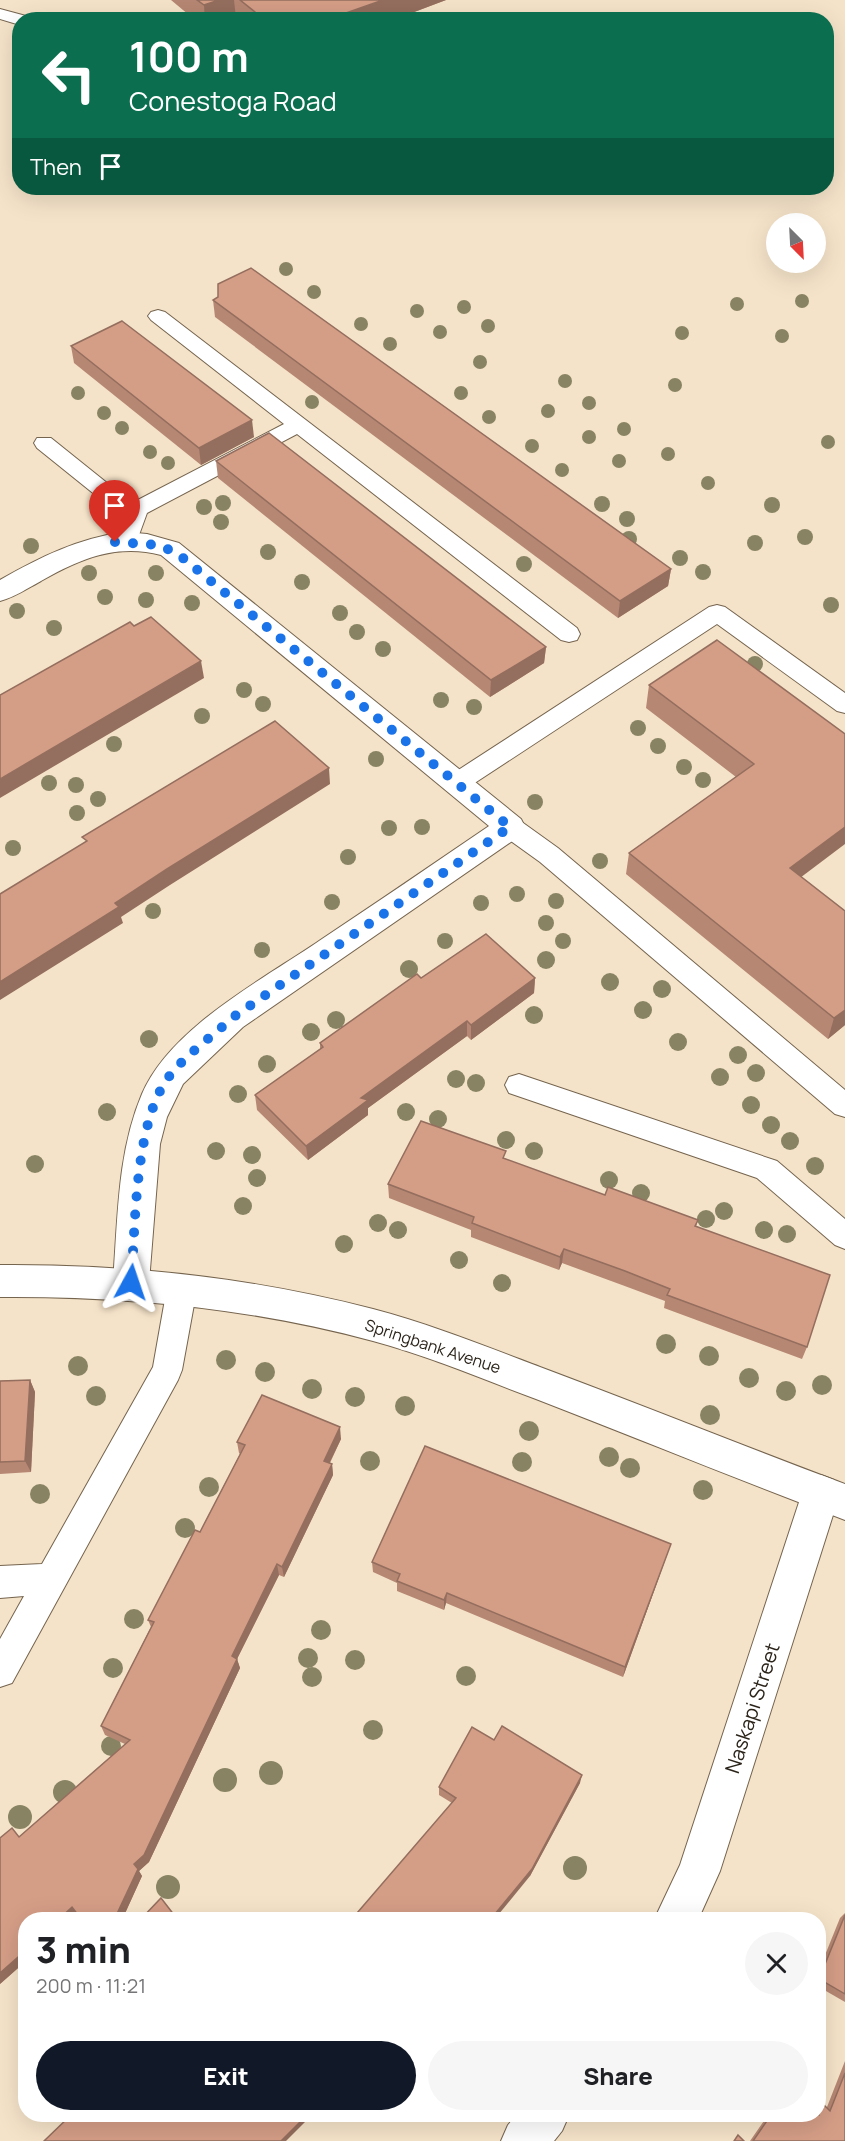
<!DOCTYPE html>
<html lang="en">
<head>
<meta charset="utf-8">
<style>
  :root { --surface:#fff; --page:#f6f6f6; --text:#202124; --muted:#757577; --accent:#111827 }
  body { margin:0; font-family:Manrope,sans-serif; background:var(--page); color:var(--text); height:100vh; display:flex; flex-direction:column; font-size:22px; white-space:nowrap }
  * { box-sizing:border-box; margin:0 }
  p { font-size:20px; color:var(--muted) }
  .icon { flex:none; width:33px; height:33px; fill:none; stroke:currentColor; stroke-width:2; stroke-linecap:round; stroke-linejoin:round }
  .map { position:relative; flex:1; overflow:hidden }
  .drawer { position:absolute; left:18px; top:1912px; width:808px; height:210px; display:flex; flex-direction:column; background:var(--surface); border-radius:24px; box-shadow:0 6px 24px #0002 }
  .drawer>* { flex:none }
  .banner { position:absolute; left:12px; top:12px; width:822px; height:183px; border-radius:24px; box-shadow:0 6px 24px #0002; background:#0b6e4f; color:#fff; overflow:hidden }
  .needle { width:39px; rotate:156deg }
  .buttons { position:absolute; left:766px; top:213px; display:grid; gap:12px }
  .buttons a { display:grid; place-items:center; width:60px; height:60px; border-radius:50%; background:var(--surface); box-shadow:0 6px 24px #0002; font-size:30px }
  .pin { position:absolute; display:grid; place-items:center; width:51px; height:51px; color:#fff; margin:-62px -26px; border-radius:50% 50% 50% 0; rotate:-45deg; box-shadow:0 0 6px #0007 }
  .pin .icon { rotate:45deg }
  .me { position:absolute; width:66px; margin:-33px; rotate:5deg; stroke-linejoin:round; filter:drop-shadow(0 0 4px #0008) }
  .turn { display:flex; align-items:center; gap:21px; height:126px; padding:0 18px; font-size:27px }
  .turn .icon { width:78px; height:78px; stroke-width:2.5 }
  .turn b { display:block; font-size:42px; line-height:51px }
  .then { display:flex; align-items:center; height:57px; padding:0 18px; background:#0003; gap:12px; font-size:22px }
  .round { display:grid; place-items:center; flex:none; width:63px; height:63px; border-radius:32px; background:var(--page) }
  .overview { display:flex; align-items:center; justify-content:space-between; height:102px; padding:0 18px }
  h1 { font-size:36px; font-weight:800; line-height:45px }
  .cta { display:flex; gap:12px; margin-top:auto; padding:12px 18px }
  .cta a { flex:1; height:69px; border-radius:36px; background:var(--accent); color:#fff; font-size:24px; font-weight:800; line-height:69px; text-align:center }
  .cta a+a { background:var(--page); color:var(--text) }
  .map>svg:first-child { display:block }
</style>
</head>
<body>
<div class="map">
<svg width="845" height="2141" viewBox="0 0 845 2141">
  <rect width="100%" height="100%" fill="#f5e3c9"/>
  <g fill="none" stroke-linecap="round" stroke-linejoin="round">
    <defs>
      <g id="service">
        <polygon points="0,9 26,16 28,20 20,20 20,25 0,19"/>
        <polygon points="158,310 165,312 577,628 580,634 577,640 569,642 561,640 297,434 147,513 135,546 127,548 119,546 116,541 124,518 37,448 34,443 37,438 51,438 132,503 284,424 151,320 148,316 151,312"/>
        <polygon points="717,605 725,607 845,693 845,713 837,711 717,624 464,790 455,793 446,790 443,784 446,778 709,607"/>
        <polygon points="510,818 519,820 558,848 845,1090 845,1117 835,1114 540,862 501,834 498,827 501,820"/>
        <polygon points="519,1074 777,1161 845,1219 845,1249 835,1245 757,1178 509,1093 505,1085 509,1077"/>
        <polygon points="182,1275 192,1279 197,1288 182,1370 178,1380 12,1683 0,1687 0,1639 24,1596 0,1598 0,1566 42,1564 153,1367 167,1288 172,1279"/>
      </g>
      <g id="minor">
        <path d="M 125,532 L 147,534 L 179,543 L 521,819 L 525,827 L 521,835 L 243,1027 L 183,1084 L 167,1117 L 160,1144 L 149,1282 L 144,1293 L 131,1298 L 118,1293 L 113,1282 C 118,1219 117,1153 142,1094 C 170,1028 262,980 319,941 C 376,903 432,865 489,826 L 161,555 C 117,543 79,559 41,581 C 28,588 15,597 0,601 L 0,580 C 40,557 79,538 125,532 Z"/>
        <polygon points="821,1475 834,1480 840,1493 720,1871 698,1920 654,1920 680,1865 802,1493 808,1480"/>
        <polygon points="516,2115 569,2115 562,2131 554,2141 501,2141 508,2125"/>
      </g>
      <path id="secondary" d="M 0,1265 C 126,1264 250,1277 373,1309 C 430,1324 485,1346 540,1367 C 642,1405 743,1446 845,1484 L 845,1520 C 742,1481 639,1439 536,1399 C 482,1379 429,1356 373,1341 C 251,1308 126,1296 0,1297 Z"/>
    </defs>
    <use href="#service" stroke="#75644e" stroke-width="2"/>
    <use href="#minor" stroke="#75644e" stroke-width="2"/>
    <use href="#secondary" stroke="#75644e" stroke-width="2"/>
    <use href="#service" fill="#fff" fill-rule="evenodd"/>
    <use href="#minor" fill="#fff" fill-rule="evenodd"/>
    <use href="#secondary" fill="#fff" fill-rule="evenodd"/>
  </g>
  <g fill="#888463">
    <circle cx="286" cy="269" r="7"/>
    <circle cx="314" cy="292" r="7"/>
    <circle cx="802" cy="301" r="7"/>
    <circle cx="737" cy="304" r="7"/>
    <circle cx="464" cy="307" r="7"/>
    <circle cx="417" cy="311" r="7"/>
    <circle cx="361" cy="324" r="7"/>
    <circle cx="488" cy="326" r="7"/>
    <circle cx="440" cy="332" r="7"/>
    <circle cx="682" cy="333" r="7"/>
    <circle cx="782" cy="336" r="7"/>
    <circle cx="390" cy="344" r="7"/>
    <circle cx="480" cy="362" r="7"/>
    <circle cx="565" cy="381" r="7"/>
    <circle cx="675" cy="385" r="7"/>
    <circle cx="78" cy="393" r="7"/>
    <circle cx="461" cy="393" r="7"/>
    <circle cx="312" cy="402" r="7"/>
    <circle cx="589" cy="403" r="7"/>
    <circle cx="548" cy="411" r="7"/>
    <circle cx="104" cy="413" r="7"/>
    <circle cx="489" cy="417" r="7"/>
    <circle cx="122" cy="428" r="7"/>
    <circle cx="624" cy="429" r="7"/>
    <circle cx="589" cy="437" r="7"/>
    <circle cx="828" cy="442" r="7"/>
    <circle cx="532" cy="446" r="7"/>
    <circle cx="150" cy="452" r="7"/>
    <circle cx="668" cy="454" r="7"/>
    <circle cx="619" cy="461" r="7"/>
    <circle cx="168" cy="463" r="7"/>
    <circle cx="562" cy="470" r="7"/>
    <circle cx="708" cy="483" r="7"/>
    <circle cx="223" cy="503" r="8"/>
    <circle cx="602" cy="504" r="8"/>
    <circle cx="772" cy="505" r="8"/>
    <circle cx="204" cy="507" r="8"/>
    <circle cx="627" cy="519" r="8"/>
    <circle cx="221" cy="522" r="8"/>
    <circle cx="805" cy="537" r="8"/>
    <circle cx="629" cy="539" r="8"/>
    <circle cx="755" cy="543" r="8"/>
    <circle cx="31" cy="546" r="8"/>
    <circle cx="268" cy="552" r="8"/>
    <circle cx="680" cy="558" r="8"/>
    <circle cx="524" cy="564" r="8"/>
    <circle cx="703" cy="572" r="8"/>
    <circle cx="89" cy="573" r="8"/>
    <circle cx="156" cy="573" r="8"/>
    <circle cx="302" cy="582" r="8"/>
    <circle cx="105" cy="597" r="8"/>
    <circle cx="146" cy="600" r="8"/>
    <circle cx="192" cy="603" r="8"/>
    <circle cx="831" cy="605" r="8"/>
    <circle cx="17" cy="611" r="8"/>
    <circle cx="340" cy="613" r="8"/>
    <circle cx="54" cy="628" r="8"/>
    <circle cx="357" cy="632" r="8"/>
    <circle cx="383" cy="649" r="8"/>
    <circle cx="755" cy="664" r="8"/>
    <circle cx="244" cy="690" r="8"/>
    <circle cx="441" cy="700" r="8"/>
    <circle cx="263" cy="704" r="8"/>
    <circle cx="474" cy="707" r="8"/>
    <circle cx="202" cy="716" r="8"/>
    <circle cx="638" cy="728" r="8"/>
    <circle cx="114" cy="744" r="8"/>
    <circle cx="658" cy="746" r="8"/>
    <circle cx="376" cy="759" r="8"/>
    <circle cx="684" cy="767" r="8"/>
    <circle cx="703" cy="780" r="8"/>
    <circle cx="49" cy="783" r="8"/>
    <circle cx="76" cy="785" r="8"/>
    <circle cx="98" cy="799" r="8"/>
    <circle cx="535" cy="802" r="8"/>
    <circle cx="77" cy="813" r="8"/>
    <circle cx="422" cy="827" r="8"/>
    <circle cx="389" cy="828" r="8"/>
    <circle cx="13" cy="848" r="8"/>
    <circle cx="348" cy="857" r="8"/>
    <circle cx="600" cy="861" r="8"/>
    <circle cx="517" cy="894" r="8"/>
    <circle cx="556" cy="901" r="8"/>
    <circle cx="332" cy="902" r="8"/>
    <circle cx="481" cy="903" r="8"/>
    <circle cx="153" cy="911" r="8"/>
    <circle cx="546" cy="923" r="8"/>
    <circle cx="445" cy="941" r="8"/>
    <circle cx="563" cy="941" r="8"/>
    <circle cx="262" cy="950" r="8"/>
    <circle cx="546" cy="960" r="9"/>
    <circle cx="409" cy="969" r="9"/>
    <circle cx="610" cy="982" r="9"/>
    <circle cx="662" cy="989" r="9"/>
    <circle cx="643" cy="1010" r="9"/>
    <circle cx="534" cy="1015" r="9"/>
    <circle cx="336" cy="1020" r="9"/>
    <circle cx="311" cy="1032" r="9"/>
    <circle cx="149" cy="1039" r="9"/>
    <circle cx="678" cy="1042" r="9"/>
    <circle cx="738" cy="1055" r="9"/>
    <circle cx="267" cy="1064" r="9"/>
    <circle cx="756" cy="1073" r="9"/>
    <circle cx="720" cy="1077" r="9"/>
    <circle cx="456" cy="1079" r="9"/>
    <circle cx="476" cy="1083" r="9"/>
    <circle cx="238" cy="1094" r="9"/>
    <circle cx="751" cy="1105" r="9"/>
    <circle cx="107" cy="1112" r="9"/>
    <circle cx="406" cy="1112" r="9"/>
    <circle cx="438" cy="1119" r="9"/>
    <circle cx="771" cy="1125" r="9"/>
    <circle cx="506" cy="1140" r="9"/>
    <circle cx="790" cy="1141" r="9"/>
    <circle cx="216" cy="1151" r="9"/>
    <circle cx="534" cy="1151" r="9"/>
    <circle cx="252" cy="1155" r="9"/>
    <circle cx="35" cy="1164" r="9"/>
    <circle cx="815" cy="1166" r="9"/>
    <circle cx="257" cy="1178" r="9"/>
    <circle cx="609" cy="1180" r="9"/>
    <circle cx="641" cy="1193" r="9"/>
    <circle cx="243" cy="1206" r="9"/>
    <circle cx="724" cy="1211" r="9"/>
    <circle cx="706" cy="1219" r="9"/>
    <circle cx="378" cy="1223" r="9"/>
    <circle cx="398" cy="1230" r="9"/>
    <circle cx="764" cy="1230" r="9"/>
    <circle cx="787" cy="1234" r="9"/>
    <circle cx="344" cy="1244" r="9"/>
    <circle cx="459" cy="1260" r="9"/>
    <circle cx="502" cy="1283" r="9"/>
    <circle cx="666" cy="1344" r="10"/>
    <circle cx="709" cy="1356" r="10"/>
    <circle cx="226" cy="1360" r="10"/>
    <circle cx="78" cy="1366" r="10"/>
    <circle cx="265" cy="1372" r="10"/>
    <circle cx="749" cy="1378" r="10"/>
    <circle cx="822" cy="1385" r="10"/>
    <circle cx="312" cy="1389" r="10"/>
    <circle cx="786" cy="1391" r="10"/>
    <circle cx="96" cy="1396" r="10"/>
    <circle cx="355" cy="1397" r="10"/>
    <circle cx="405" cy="1406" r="10"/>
    <circle cx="710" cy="1415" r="10"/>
    <circle cx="529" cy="1431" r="10"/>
    <circle cx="609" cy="1457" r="10"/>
    <circle cx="370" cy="1461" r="10"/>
    <circle cx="522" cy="1462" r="10"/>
    <circle cx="630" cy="1468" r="10"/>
    <circle cx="209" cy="1487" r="10"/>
    <circle cx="703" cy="1490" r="10"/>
    <circle cx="40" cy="1494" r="10"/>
    <circle cx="185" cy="1528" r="10"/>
    <circle cx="134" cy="1619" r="10"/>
    <circle cx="321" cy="1630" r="10"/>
    <circle cx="308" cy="1658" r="10"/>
    <circle cx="355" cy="1660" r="10"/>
    <circle cx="113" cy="1668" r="10"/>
    <circle cx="466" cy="1676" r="10"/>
    <circle cx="312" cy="1677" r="10"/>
    <circle cx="373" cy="1730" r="10"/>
    <circle cx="111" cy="1746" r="10"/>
    <circle cx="271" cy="1773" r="12"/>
    <circle cx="225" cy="1780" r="12"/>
    <circle cx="65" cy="1792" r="12"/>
    <circle cx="20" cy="1817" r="12"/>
    <circle cx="575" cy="1868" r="12"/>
    <circle cx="168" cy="1887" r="12"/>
  </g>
  <g fill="#b68773">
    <polygon points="171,0 446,0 393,20 238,20 236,18 231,20 195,20"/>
    <polygon points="213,300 671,569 668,586 618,618 215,317"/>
    <polygon points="71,346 254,437 201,465 74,363"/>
    <polygon points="216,461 546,647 544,663 490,697 218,478"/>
    <polygon points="717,640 801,877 845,1025 828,1039 626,874 629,853 736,777 646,708 649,685"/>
    <polygon points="421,978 535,978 534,993 471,1040 467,1036 368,1108 368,1115 308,1160 257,1110 255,1095 320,1049 320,1043"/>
    <polygon points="506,1159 605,1195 698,1220 696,1227 807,1347 802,1359 664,1308 665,1301 622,1285 562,1263 559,1270 471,1237 471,1230 389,1198 388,1184"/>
    <polygon points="30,1380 35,1392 31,1472 0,1474 0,1381"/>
    <polygon points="341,1439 330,1463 332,1464 333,1475 284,1577 279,1575 237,1659 240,1668 149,1862 139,1871 142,1876 122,1920 82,1920 77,1914 70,1920 26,1920 26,1961 0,1984 19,1837 125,1744 105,1735 101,1726 151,1627 148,1620 200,1532 240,1454 239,1453 237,1442"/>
    <polygon points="667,1555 623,1677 446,1603 444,1610 397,1591 397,1583 373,1572 372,1562"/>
    <polygon points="494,1740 580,1783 530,1876 452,1803 439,1795 439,1787"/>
    <polygon points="845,1913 845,2002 819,1987 819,1970 840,1918"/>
    <polygon points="845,2061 845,2141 750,2141 768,2115 819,2115 827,2107"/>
  </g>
  <g fill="#946e5e">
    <polygon points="219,0 234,0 236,18 231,20 205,20 204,5"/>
    <polygon points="383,0 446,0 393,20 326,20"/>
    <polygon points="252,420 254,437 201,465 199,448"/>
    <polygon points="671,569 668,586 618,618 620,601"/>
    <polygon points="546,647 544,663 490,697 491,680"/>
    <polygon points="201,661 204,678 0,798 0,779"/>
    <polygon points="329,768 330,784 170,885 121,917 123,923 0,1000 0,982 115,903 167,869"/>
    <polygon points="845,827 845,844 784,890 790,868"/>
    <polygon points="535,978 534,993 471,1040 471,1025"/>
    <polygon points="845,1010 845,1025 828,1039 834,1018"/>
    <polygon points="467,1021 467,1036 368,1108 368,1115 308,1160 306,1146 361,1098"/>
    <polygon points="564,1249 562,1263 559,1270 560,1257"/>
    <polygon points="30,1380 35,1392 31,1472 25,1461"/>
    <polygon points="340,1427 341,1439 325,1472 324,1461"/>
    <polygon points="332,1464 333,1475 284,1577 282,1567"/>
    <polygon points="671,1544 667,1555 623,1677 625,1667"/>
    <polygon points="277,1564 279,1575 237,1659 240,1668 149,1862 139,1871 142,1876 122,1920 114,1920 134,1864 232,1656"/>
    <polygon points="447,1593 446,1603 444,1610 444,1600"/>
    <polygon points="582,1775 580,1783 530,1876 494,1920 490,1920"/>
    <polygon points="72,1907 77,1914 70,1920 58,1920"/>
    <polygon points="26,1950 26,1961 0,1984 0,1973"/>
    <polygon points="307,2115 312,2115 286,2141 281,2141"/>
  </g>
  <g fill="#d49d86" stroke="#946e5e" stroke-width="1.5">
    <polygon points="197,0 219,0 204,5"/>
    <polygon points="240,0 383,0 326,20 265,20"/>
    <polygon points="251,268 671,569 620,601 213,300 218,297 218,284"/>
    <polygon points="122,321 252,420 199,448 71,346"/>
    <polygon points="269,433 546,647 491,680 216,461"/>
    <polygon points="151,617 201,661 0,779 0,695 130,622 134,626"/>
    <polygon points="717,640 845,734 845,827 790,868 845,911 845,1010 834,1018 629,853 754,764 649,685"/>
    <polygon points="275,721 329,768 167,869 115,903 119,907 0,982 0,894 87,841 82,837"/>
    <polygon points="486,934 535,978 471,1025 467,1021 361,1098 368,1100 306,1146 255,1095 323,1047 320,1043 417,974 421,978"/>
    <polygon points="421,1121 506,1151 503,1158 605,1195 608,1187 698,1220 695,1226 830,1275 807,1347 667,1295 670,1289 625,1271 564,1249 560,1257 472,1223 474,1217 388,1184"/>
    <polygon points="30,1380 25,1461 0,1462 0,1381"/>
    <polygon points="262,1395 340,1427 324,1461 332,1464 282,1567 277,1564 232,1656 237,1659 144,1855 134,1864 138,1869 114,1920 82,1920 72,1907 58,1920 26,1920 26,1950 0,1973 0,1838 12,1828 19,1837 130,1740 101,1726 154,1622 148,1620 195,1530 200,1532 245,1445 237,1442"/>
    <polygon points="425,1446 671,1544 625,1667 447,1593 444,1600 397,1581 400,1574 372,1562"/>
    <polygon points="502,1726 582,1775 532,1869 490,1920 351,1920 456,1798 439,1787 472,1727 494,1740"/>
    <polygon points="161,1898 178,1920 140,1920"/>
    <polygon points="845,1915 845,1994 819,1979"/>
    <polygon points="845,2073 845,2141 753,2141 771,2115 819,2115 819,2100 830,2111"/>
    <polygon points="71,2115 307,2115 281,2141 44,2141"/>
    <polygon points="738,2135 744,2141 734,2141"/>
  </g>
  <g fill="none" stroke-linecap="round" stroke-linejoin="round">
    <path stroke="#1a73e8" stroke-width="10" stroke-dasharray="0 18" d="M 115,542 L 159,545 L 178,554 L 510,827 L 232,1018 C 212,1037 189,1052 171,1074 C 134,1119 136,1223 131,1282"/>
  </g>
  <g text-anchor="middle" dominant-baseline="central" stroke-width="6" stroke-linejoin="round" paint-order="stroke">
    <g font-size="16" fill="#2b241a" stroke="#fff">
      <text transform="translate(433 1346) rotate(18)">Springbank Avenue</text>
    </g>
    <g font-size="20" fill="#2b241a" stroke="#fff">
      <text transform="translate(752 1708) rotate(-72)">Naskapi Street</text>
    </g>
  </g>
</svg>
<div class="buttons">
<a><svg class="needle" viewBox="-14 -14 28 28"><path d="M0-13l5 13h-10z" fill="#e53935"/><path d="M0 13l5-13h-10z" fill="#757577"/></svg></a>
</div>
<div class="pin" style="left:115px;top:542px;background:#d93025"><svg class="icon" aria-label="arrive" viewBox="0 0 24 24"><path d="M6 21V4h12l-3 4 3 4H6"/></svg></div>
<svg class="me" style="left:131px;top:1282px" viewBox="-20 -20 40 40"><path d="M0-17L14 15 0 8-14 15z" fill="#1a73e8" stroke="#fff" stroke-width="4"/></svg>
<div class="banner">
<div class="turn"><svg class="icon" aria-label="left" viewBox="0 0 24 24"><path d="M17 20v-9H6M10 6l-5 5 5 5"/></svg><div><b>100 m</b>Conestoga Road</div></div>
<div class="then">Then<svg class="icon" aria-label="arrive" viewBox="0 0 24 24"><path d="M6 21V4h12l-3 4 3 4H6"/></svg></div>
</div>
<section class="drawer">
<div class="overview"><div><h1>3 min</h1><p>200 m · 11:21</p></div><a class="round"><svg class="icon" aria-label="close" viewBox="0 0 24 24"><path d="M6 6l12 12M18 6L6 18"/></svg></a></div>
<div class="cta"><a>Exit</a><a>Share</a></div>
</section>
</div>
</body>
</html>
